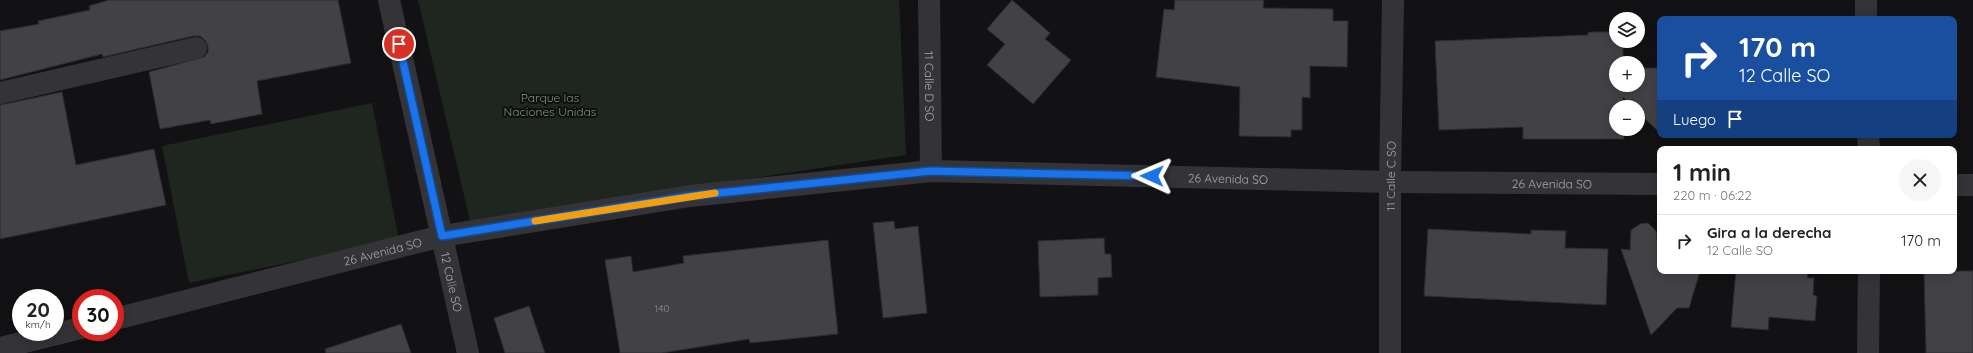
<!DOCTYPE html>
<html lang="es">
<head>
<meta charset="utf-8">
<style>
  :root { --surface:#fff; --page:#f6f6f6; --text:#222; --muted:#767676; --line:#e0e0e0 }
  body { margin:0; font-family:Quicksand,sans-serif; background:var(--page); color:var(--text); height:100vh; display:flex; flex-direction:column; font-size:15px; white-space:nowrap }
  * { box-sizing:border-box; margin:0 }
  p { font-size:13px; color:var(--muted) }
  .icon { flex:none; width:22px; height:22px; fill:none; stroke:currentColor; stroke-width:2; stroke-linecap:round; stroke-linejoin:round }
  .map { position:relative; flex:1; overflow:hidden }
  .details { position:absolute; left:1657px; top:146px; width:300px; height:128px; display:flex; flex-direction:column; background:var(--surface); border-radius:8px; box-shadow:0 2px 10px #0003 }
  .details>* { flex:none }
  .guide { position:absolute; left:1657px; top:16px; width:300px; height:122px; border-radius:8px; box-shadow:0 2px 10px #0003; background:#1a4fa0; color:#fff; overflow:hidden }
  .tools { position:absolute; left:1609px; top:12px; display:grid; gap:8px }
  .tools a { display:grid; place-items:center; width:36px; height:36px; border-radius:50%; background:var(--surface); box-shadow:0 2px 10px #0003; font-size:20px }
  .speed { position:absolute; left:12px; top:289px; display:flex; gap:8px; font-size:20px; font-weight:700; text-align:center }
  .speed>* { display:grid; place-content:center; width:52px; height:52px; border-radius:50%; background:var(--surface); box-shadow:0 2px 10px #0003; line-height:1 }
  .speed small { font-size:10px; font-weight:400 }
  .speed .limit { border:6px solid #d22; background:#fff; color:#111 }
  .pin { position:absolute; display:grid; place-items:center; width:34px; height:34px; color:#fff; margin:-17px; border:2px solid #fff; border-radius:50%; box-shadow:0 1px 4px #0007 }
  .me { position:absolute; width:44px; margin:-22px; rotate:271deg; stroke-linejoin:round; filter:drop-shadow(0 0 3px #0008) }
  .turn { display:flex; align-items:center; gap:14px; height:84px; padding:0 16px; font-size:18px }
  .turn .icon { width:52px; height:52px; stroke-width:2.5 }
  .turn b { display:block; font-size:28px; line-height:34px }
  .then { display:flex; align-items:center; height:38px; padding:0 16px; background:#0003; gap:8px; font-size:15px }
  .round { display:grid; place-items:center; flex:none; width:42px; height:42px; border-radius:21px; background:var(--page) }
  .summary { display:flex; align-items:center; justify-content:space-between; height:68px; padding:0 16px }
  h1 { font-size:24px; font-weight:700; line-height:30px }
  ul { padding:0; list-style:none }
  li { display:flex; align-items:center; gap:12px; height:52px; padding:0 16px; border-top:1px solid var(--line) }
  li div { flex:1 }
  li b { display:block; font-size:15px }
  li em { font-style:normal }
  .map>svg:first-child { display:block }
</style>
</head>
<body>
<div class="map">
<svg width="1973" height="353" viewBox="0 0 1973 353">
  <rect width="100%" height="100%" fill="#121214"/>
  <g fill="#1f2620">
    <polygon points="418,0 899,0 906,155 470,221"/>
    <polygon points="372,103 399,240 189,283 162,146"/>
  </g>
  <g fill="#424246" stroke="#2d2d2f">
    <polygon points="109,0 338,0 351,63 257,81 262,114 211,124 210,120 160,129 149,72 204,57 208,52 208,46 205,40 200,36 193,36 103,57 102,54 0,80 0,31 39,24 38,21 90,10 89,6"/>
    <polygon points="1012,0 1050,33 1045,39 1071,60 1033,104 987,65 1005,44 987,29"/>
    <polygon points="1175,0 1264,0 1263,8 1333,9 1333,21 1348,21 1347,67 1310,66 1310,98 1302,97 1302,130 1291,130 1291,137 1239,136 1240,87 1156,77 1164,9 1174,10"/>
    <polygon points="1591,32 1616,32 1616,41 1623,41 1623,63 1616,63 1616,85 1638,85 1638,68 1660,68 1660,133 1638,112 1638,107 1633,107 1623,97 1623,107 1616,107 1616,129 1623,129 1624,139 1523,139 1523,127 1439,130 1435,41 1588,35 1588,33"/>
    <polygon points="62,92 76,165 154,149 166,205 0,239 0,105"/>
    <polygon points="894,221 895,229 918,226 927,313 883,318 873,223"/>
    <polygon points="1648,223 1656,231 1657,240 1660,242 1660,271 1700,271 1689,308 1677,308 1651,335 1621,249 1630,250 1631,230 1640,224"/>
    <polygon points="1428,229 1531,234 1531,230 1566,231 1565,248 1608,249 1606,305 1424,296"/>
    <polygon points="1104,238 1105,254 1111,254 1112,277 1098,278 1098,295 1040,297 1038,241"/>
    <polygon points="828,240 838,334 750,343 749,339 662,353 620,353 605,260 631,256 633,272 684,263 683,256"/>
    <polygon points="1736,271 1808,271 1807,278 1814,278 1813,295 1817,296 1815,321 1769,317 1768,330 1731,327"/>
    <polygon points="1924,271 1973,271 1973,353 1926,353"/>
    <polygon points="529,306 545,353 505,353 494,318"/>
    <polygon points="401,324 411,353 326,353 325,349"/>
  </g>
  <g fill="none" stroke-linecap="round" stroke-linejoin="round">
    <g stroke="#343438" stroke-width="22">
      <path id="s1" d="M 389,0 L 468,353"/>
      <path id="s2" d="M 929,0 L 931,171"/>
      <polyline points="1866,0 1866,19"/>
      <polyline points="0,93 196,48"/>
      <polyline points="1868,135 1869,149"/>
      <polyline points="1954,185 1973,185"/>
      <path id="s3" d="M 115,319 L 442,236 L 690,196 L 931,171 L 1390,182 L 1660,184"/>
      <polyline points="0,348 81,328"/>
      <path id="s4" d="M 1390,353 L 1390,182 L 1393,0"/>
      <polyline points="1868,353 1869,271"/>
    </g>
  </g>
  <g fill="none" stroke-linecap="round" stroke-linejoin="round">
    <defs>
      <polyline id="route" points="399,44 442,236 690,196 931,171 1152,176"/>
    </defs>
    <use href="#route" stroke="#114b97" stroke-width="10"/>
    <use href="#route" stroke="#1a73e8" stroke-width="7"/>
    <polyline stroke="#f59e0b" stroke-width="7" points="535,221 715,193"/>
  </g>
  <g text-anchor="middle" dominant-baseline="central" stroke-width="4" stroke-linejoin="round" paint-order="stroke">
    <g font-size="10" fill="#8d8f97">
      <text x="662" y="308">140</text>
    </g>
    <g font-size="12" fill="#a6a9b2" stroke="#0e0d0f">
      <text stroke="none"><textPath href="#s2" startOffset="86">11 Calle D SO</textPath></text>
      <text stroke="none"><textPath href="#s4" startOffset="177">11 Calle C SO</textPath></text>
      <text stroke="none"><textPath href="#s3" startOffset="1128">26 Avenida SO</textPath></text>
      <text stroke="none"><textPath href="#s3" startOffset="1452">26 Avenida SO</textPath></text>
      <text stroke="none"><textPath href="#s3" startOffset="276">26 Avenida SO</textPath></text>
      <text stroke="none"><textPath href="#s1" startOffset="289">12 Calle SO</textPath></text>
    </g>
    <g font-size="12" fill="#7f9b83" stroke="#0e0d0f">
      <text x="550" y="97">Parque las<tspan x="550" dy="14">Naciones Unidas</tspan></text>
    </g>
  </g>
</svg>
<div class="tools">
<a><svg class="icon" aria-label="layers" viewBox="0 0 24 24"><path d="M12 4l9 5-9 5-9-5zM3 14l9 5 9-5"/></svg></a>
<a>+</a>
<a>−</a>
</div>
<div class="speed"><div>20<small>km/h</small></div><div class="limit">30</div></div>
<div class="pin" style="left:399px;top:44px;background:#d93025"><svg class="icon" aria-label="arrive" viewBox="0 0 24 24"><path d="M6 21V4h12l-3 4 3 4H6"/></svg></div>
<svg class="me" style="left:1152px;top:176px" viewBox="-20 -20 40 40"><path d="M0-17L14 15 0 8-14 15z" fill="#1a73e8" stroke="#fff" stroke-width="4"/></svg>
<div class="guide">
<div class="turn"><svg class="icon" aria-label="right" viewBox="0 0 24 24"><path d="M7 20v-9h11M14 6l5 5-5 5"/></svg><div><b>170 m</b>12 Calle SO</div></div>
<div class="then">Luego<svg class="icon" aria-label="arrive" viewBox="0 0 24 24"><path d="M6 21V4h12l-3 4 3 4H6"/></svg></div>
</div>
<section class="details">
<div class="summary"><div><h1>1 min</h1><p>220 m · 06:22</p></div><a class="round"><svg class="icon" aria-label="close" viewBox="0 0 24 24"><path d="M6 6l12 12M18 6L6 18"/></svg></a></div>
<ul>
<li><svg class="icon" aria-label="right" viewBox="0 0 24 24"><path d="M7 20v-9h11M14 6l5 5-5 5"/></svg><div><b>Gira a la derecha</b><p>12 Calle SO</p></div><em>170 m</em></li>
</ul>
</section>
</div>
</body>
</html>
